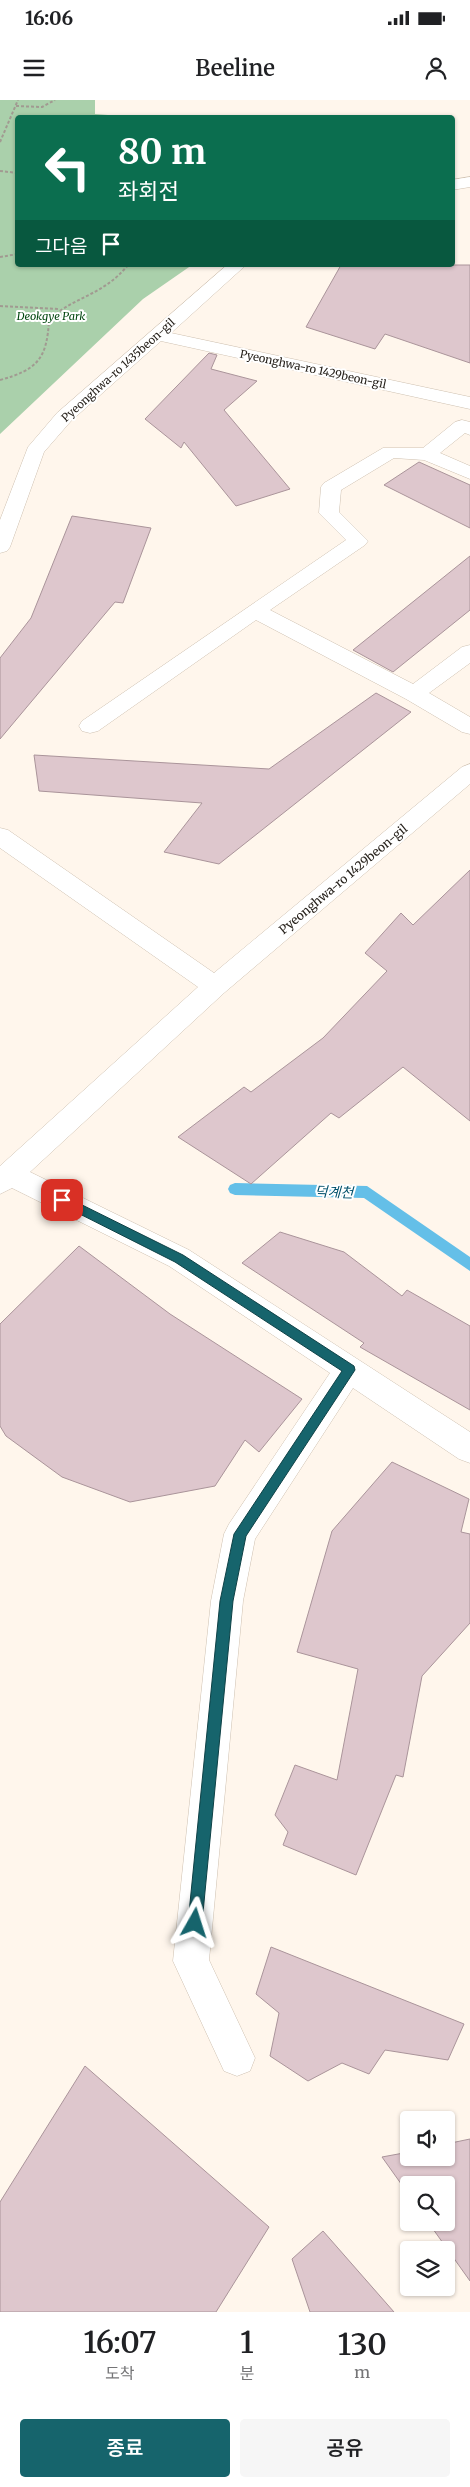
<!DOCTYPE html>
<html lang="ko">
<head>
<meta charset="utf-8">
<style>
  :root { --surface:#fff; --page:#f6f6f6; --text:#202124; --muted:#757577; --accent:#16646c }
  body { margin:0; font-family:Merriweather,"Noto Sans KR",serif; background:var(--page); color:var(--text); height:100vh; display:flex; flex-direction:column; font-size:19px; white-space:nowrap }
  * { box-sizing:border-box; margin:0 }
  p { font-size:16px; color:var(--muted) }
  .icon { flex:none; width:28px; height:28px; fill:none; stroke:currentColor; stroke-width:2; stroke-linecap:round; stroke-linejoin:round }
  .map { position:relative; height:2212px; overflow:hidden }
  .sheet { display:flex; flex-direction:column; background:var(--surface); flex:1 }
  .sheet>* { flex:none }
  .hud { position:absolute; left:15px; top:15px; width:440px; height:152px; border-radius:5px; box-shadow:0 1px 4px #0004; background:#0b6e4f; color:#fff; overflow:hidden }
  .controls { position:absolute; left:400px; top:2011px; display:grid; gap:10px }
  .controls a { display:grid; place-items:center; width:55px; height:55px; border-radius:5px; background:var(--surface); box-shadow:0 1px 4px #0004; font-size:25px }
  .pin { position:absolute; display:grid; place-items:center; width:42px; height:42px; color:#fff; margin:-21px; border-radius:10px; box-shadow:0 2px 8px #0006 }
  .me { position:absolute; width:55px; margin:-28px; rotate:6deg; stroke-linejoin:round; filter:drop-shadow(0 0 4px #0008) }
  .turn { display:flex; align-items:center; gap:18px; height:105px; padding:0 20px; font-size:22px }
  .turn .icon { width:65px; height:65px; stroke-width:2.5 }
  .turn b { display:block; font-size:35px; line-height:42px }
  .then { display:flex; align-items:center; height:48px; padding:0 20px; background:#0003; gap:10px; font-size:19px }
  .eta { display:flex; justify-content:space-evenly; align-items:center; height:85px; text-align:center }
  .eta b { font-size:30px; font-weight:600; line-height:35px }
  .action { display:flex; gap:10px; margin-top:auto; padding:10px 20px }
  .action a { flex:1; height:58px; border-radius:5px; background:var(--accent); color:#fff; font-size:20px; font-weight:600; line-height:58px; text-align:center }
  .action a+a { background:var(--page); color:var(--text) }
  .status { display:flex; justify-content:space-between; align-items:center; height:35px; padding:0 25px; background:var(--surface); direction:ltr }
  .status svg { height:14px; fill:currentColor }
  header { display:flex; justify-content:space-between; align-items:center; height:65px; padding:0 20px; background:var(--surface); font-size:22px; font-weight:600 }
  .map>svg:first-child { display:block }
</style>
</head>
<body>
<div class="status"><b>16:06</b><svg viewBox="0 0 49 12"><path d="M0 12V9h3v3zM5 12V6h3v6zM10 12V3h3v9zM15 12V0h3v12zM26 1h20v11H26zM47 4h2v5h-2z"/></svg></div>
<header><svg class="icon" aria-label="menu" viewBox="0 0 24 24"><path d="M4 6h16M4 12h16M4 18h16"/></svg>Beeline<svg class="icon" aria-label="person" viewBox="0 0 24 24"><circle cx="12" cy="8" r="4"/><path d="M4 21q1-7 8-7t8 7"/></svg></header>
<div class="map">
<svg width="470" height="2212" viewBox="0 0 470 2212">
  <rect width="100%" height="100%" fill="#fff6ec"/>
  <polygon fill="#aad0ab" points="0,0 95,0 95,14 134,17 18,18 18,165 192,165 143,199 0,334"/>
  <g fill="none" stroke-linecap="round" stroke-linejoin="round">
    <polygon fill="#64bfe8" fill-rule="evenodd" points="235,1083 367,1086 470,1157 470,1171 364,1098 235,1095 230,1093 228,1089 230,1085"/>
  </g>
  <g fill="#dec7cd" stroke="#aa949a">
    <polygon points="341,165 470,165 470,263 385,234 375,249 306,227"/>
    <polygon points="209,253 217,255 211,269 257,281 224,310 290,389 236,406 184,342 181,348 145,319"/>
    <polygon points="419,362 470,385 470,428 384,385"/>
    <polygon points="72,416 151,428 123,503 115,502 0,639 0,558 31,518"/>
    <polygon points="470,456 470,510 393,572 353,550"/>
    <polygon points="376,593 411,612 219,764 164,752 202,703 39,691 34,655 269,669"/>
    <polygon points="470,770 470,1021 403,967 339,1018 331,1013 251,1084 178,1037 244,987 251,992 323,938 387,871 365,853 401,813 413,825"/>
    <polygon points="280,1132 344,1152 402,1196 407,1190 470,1226 470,1310 360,1247 364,1243 242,1163"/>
    <polygon points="79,1146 170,1214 302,1299 259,1352 245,1340 215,1386 130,1402 62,1377 6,1336 0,1326 0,1224"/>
    <polygon points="392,1362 469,1399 461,1432 470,1434 470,1523 422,1576 403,1677 396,1675 356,1775 283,1745 288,1732 275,1715 295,1665 337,1680 358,1569 297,1552 332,1431"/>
    <polygon points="271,1847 464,1924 448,1960 385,1950 369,1974 342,1963 308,1981 270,1956 279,1913 256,1894"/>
    <polygon points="85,1966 269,2127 216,2212 0,2212 0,2102"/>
    <polygon points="470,2039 470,2181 428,2122 446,2122 446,2085 409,2085 409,2095 382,2057 409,2052 409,2058 446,2058 446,2044"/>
    <polygon points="323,2131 394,2212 310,2212 292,2159"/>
  </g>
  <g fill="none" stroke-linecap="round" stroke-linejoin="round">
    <defs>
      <g id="minor">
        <polygon points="470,77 470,87 452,90 452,80"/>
        <polygon points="227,165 246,165 171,233 470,297 470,309 161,241 71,321 44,352 10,447 7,451 0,453 0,420 28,347 57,313"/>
        <polygon points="462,320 470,322 470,335 465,333 440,353 470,366 470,379 424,360 394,358 341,390 339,412 368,441 365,445 270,510 413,584 462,547 470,545 470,563 429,593 470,617 470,634 462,632 406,599 256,520 98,631 90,633 82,631 79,626 82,621 346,440 319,413 321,387 324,383 383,348 423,348 455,322"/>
        <polygon points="470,664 470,684 224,893 30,1072 189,1150 470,1332 470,1363 459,1359 353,1288 255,1439 243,1501 209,1860 255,1958 250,1971 237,1976 224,1971 173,1861 211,1501 224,1434 229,1424 330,1273 169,1166 12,1088 0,1094 0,1066 198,887 0,748 0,728 8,730 214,873 462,667"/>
      </g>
    </defs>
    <use href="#minor" stroke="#cec0b0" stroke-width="1"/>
    <g stroke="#a19a91" stroke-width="2" stroke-dasharray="3 2" stroke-linecap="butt">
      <polyline points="16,6 42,7 55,0"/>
      <polyline points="0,42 18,0"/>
      <polyline points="0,71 18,73"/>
      <polyline points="0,157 18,154"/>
      <polyline points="0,206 59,209"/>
      <path d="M 0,280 C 37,270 47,259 49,220 C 74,196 103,196 128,165"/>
    </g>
    <use href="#minor" fill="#fff" fill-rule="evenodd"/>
  </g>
  <polygon fill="#16646c" stroke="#0e4146" points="62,1095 183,1155 354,1266 355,1270 246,1436 233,1501 202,1823 200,1829 195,1831 190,1829 188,1823 220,1501 234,1434 342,1271 175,1162 58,1103 58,1097"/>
  <g text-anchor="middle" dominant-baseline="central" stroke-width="4" stroke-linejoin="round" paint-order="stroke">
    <g font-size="11" font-style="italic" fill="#00460e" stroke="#fff">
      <text x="51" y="216">Deokgye Park</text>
    </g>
    <g font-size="11" fill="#27221c" stroke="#fff">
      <text transform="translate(313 269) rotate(12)">Pyeonghwa-ro 1429beon-gil</text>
      <text transform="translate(118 270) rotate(-42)">Pyeonghwa-ro 1435beon-gil</text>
    </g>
    <g font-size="12" fill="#27221c" stroke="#fff">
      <text transform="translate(343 779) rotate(-40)">Pyeonghwa-ro 1429beon-gil</text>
    </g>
    <g font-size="14" font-style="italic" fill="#00506b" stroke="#fff">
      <text transform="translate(334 1092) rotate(2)">덕계천</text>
    </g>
  </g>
</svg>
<div class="controls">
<a><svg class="icon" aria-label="sound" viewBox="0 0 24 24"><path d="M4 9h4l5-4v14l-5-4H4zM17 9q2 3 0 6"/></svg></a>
<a><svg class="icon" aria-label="search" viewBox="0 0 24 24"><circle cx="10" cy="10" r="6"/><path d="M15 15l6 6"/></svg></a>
<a><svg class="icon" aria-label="layers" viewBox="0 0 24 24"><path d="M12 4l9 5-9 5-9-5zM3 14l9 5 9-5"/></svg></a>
</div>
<div class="pin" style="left:62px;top:1100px;background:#d93025"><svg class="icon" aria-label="arrive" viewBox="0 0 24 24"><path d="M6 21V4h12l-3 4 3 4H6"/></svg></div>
<svg class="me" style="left:195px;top:1823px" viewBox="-20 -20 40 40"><path d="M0-17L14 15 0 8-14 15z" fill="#16646c" stroke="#fff" stroke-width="4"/></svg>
<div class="hud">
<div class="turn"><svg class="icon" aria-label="left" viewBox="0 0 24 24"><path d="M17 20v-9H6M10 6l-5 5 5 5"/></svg><div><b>80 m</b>좌회전</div></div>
<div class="then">그다음<svg class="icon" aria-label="arrive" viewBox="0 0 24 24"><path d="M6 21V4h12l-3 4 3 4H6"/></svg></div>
</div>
</div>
<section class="sheet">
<div class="eta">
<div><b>16:07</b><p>도착</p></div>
<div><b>1</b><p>분</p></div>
<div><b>130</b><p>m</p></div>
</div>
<div class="action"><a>종료</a><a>공유</a></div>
</section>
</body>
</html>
